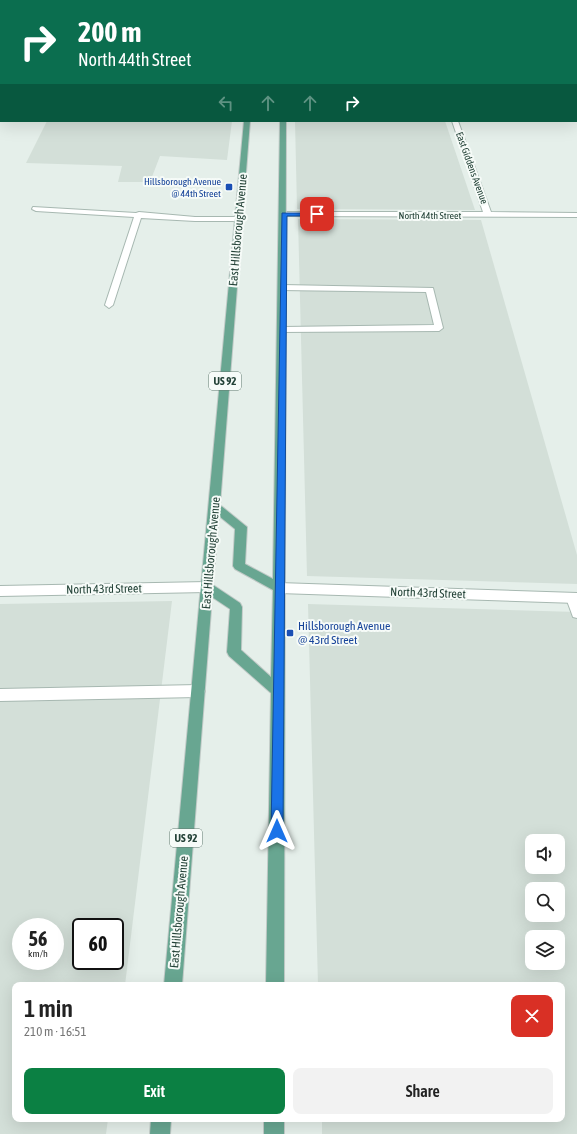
<!DOCTYPE html>
<html lang="en">
<head>
<meta charset="utf-8">
<style>
  :root { --surface:#fff; --page:#f2f2f2; --text:#222; --muted:#767676; --accent:#0b8043 }
  body { margin:0; font-family:"Asap Condensed",sans-serif; background:var(--page); color:var(--text); height:100vh; display:flex; flex-direction:column; font-size:15px; white-space:nowrap }
  * { box-sizing:border-box; margin:0 }
  p { font-size:13px; color:var(--muted) }
  .icon { flex:none; width:22px; height:22px; fill:none; stroke:currentColor; stroke-width:2; stroke-linecap:round; stroke-linejoin:round }
  .map { position:relative; flex:1; overflow:hidden }
  .details { position:absolute; left:12px; top:982px; width:553px; height:140px; display:flex; flex-direction:column; background:var(--surface); border-radius:8px; box-shadow:0 4px 16px #0002 }
  .details>* { flex:none }
  .banner { position:absolute; left:0px; top:0px; width:577px; height:122px; box-shadow:0 4px 16px #0002; background:#0b6e4f; color:#fff; overflow:hidden }
  .tools { position:absolute; left:525px; top:834px; display:grid; gap:8px }
  .tools a { display:grid; place-items:center; width:40px; height:40px; border-radius:8px; background:var(--surface); box-shadow:0 4px 16px #0002; font-size:20px }
  .speed { position:absolute; left:12px; top:918px; display:flex; gap:8px; font-size:20px; font-weight:700; text-align:center }
  .speed>* { display:grid; place-content:center; width:52px; height:52px; border-radius:50%; background:var(--surface); box-shadow:0 4px 16px #0002; line-height:1 }
  .speed small { font-size:10px; font-weight:400 }
  .speed .limit { border:2px solid #111; border-radius:6px; background:#fff; color:#111 }
  .pin { position:absolute; display:grid; place-items:center; width:34px; height:34px; color:#fff; margin:-17px; border-radius:8px; box-shadow:0 2px 6px #0006 }
  .me { position:absolute; width:44px; margin:-22px; rotate:0deg; stroke-linejoin:round; filter:drop-shadow(0 0 3px #0008) }
  .turn { display:flex; align-items:center; gap:14px; height:84px; padding:0 12px; font-size:18px }
  .turn .icon { width:52px; height:52px; stroke-width:2.5 }
  .turn b { display:block; font-size:28px; line-height:34px }
  .lanes { display:flex; align-items:center; height:38px; padding:0 12px; background:#0003; justify-content:center; gap:20px; direction:ltr }
  .lanes .off { opacity:.35 }
  .round { display:grid; place-items:center; flex:none; width:42px; height:42px; border-radius:8px; background:var(--page) }
  .summary { display:flex; align-items:center; justify-content:space-between; height:68px; padding:0 12px }
  h1 { font-size:24px; font-weight:600; line-height:30px }
  .action { display:flex; gap:8px; margin-top:auto; padding:8px 12px }
  .action a { flex:1; height:46px; border-radius:8px; background:var(--accent); color:#fff; font-size:16px; font-weight:600; line-height:46px; text-align:center }
  .action a+a { background:var(--page); color:var(--text) }
  .map>svg:first-child { display:block }
</style>
</head>
<body>
<div class="map">
<svg width="577" height="1134" viewBox="0 0 577 1134">
  <rect width="100%" height="100%" fill="#e5efea"/>
  <g fill="#d3dfd8" fill-rule="evenodd">
    <polygon points="0,0 250,0 1,1 0,38"/>
    <polygon points="47,121 232,121 227,160 160,156 150,182 118,182 122,166 26,163"/>
    <polygon points="295,121 445,121 475,210 297,209"/>
    <polygon points="298,219 481,220 577,555 577,584 307,576"/>
    <path d="M 172,601 L 125,985 L 15,985 L 15,1119 L 108,1119 L 106,1134 L 0,1134 L 0,604 ZM 21,927 L 55,927 L 55,961 L 21,961 ZM 81,927 L 115,927 L 115,961 L 81,961 Z"/>
    <path d="M 308,604 L 577,612 L 577,1134 L 322,1134 L 322,1119 L 562,1119 L 562,985 L 318,985 ZM 532,841 L 558,841 L 558,867 L 532,867 ZM 532,889 L 558,889 L 558,915 L 532,915 ZM 532,937 L 558,937 L 558,963 L 532,963 Z"/>
  </g>
  <g fill="none" stroke-linecap="round" stroke-linejoin="round">
    <defs>
      <g id="service">
        <rect x="187" y="0" width="4" height="1"/>
        <rect x="324" y="0" width="4" height="1"/>
        <polygon points="283,285 433,288 443,328 439,331 280,332 280,328 283,327 434,325 426,292 280,290 280,286"/>
        <polygon points="572,593 577,596 577,618 573,617 566,598 568,594"/>
        <polygon points="198,685 203,687 205,691 203,695 198,697 0,701 0,689"/>
      </g>
      <g id="minor">
        <rect x="412" y="0" width="4" height="1"/>
        <rect x="553" y="0" width="5" height="1"/>
        <polygon points="576,26 577,27 577,31 576,30"/>
        <rect x="0" y="44" width="1" height="4"/>
        <rect x="576" y="110" width="1" height="4"/>
        <rect x="0" y="111" width="1" height="4"/>
        <polygon points="452,121 458,121 491,212 577,213 577,217 284,216 280,214 284,212 483,212"/>
        <polygon points="33,207 136,213 139,212 195,217 239,217 243,219 239,221 195,221 141,218 113,305 109,308 105,305 134,217 36,211 32,209"/>
        <polygon points="279,583 577,593 577,603 279,593 275,591 273,588 275,585"/>
      </g>
      <polygon id="tertiary" points="207,582 211,584 213,587 211,590 207,592 0,596 0,586"/>
      <g id="primary">
        <rect x="256" y="0" width="4" height="1"/>
        <rect x="267" y="0" width="5" height="1"/>
        <rect x="283" y="0" width="4" height="1"/>
        <path d="M 244,121 L 250,121 L 220,505 L 247,527 L 245,564 L 273,579 L 280,121 L 286,121 L 284,985 L 266,985 L 271,693 L 229,656 L 227,652 L 230,609 L 212,597 L 182,985 L 164,985 ZM 219,516 L 235,529 L 233,566 L 235,569 L 273,590 L 271,677 L 241,650 L 242,607 L 240,603 L 213,585 Z"/>
        <polygon points="151,1119 171,1119 170,1134 150,1134"/>
        <rect x="264" y="1119" width="20" height="15"/>
      </g>
    </defs>
    <use href="#service" stroke="#a7b8b1" stroke-width="2"/>
    <use href="#minor" stroke="#a7b8b1" stroke-width="2"/>
    <use href="#tertiary" stroke="#a7b8b1" stroke-width="2"/>
    <use href="#primary" stroke="#c1cac7" stroke-width="2"/>
    <use href="#service" fill="#fff" fill-rule="evenodd"/>
    <use href="#minor" fill="#fff" fill-rule="evenodd"/>
    <use href="#tertiary" fill="#fff" fill-rule="evenodd"/>
    <use href="#primary" fill="#68a691" fill-rule="evenodd"/>
  </g>
  <polygon fill="#1a73e8" stroke="#114b97" points="282,213 317,213 320,214 317,216 287,216 283,831 281,835 277,837 273,835 271,831"/>
  <g fill="#1a4fb4" stroke="#f6fbf8" stroke-width="1.5">
    <rect x="225" y="183" width="8" height="8" rx="2"/>
    <rect x="286" y="629" width="8" height="8" rx="2"/>
  </g>
  <g text-anchor="middle" dominant-baseline="central" stroke-width="4" stroke-linejoin="round" paint-order="stroke">
    <g font-size="10" fill="#234237" stroke="#f6fbf8">
      <text transform="translate(472 168) rotate(70)">East Giddens Avenue</text>
      <text x="430" y="215">North 44th Street</text>
    </g>
    <g font-size="10" fill="#164399" stroke="#f6fbf8" text-anchor="end">
      <text x="221" y="181">Hillsborough Avenue<tspan x="221" dy="12">@ 44th Street</tspan></text>
    </g>
    <g fill="#f6fbf8" stroke="#627a71" stroke-width="1">
      <rect x="209" y="372" width="32" height="18" rx="3"/>
      <rect x="170" y="829" width="32" height="18" rx="3"/>
    </g>
    <g font-size="11" font-weight="bold" fill="#234237">
      <text x="225" y="381">US 92</text>
      <text x="186" y="838">US 92</text>
    </g>
    <g font-size="12" fill="#234237" stroke="#f6fbf8">
      <text transform="translate(238 230) rotate(-85)">East Hillsborough Avenue</text>
      <text transform="translate(211 553) rotate(-85)">East Hillsborough Avenue</text>
      <text transform="translate(104 589) rotate(-1)">North 43rd Street</text>
      <text transform="translate(428 593) rotate(2)">North 43rd Street</text>
      <text transform="translate(179 912) rotate(-85)">East Hillsborough Avenue</text>
    </g>
    <g font-size="12" fill="#164399" stroke="#f6fbf8" text-anchor="start">
      <text x="298" y="626">Hillsborough Avenue<tspan x="298" dy="14">@ 43rd Street</tspan></text>
    </g>
  </g>
</svg>
<div class="tools">
<a><svg class="icon" aria-label="sound" viewBox="0 0 24 24"><path d="M4 9h4l5-4v14l-5-4H4zM17 9q2 3 0 6"/></svg></a>
<a><svg class="icon" aria-label="search" viewBox="0 0 24 24"><circle cx="10" cy="10" r="6"/><path d="M15 15l6 6"/></svg></a>
<a><svg class="icon" aria-label="layers" viewBox="0 0 24 24"><path d="M12 4l9 5-9 5-9-5zM3 14l9 5 9-5"/></svg></a>
</div>
<div class="speed"><div>56<small>km/h</small></div><div class="limit">60</div></div>
<div class="pin" style="left:317px;top:214px;background:#d93025"><svg class="icon" aria-label="arrive" viewBox="0 0 24 24"><path d="M6 21V4h12l-3 4 3 4H6"/></svg></div>
<svg class="me" style="left:277px;top:831px" viewBox="-20 -20 40 40"><path d="M0-17L14 15 0 8-14 15z" fill="#1a73e8" stroke="#fff" stroke-width="4"/></svg>
<div class="banner">
<div class="turn"><svg class="icon" aria-label="right" viewBox="0 0 24 24"><path d="M7 20v-9h11M14 6l5 5-5 5"/></svg><div><b>200 m</b>North 44th Street</div></div>
<div class="lanes"><svg class="icon off" aria-label="left" viewBox="0 0 24 24"><path d="M17 20v-9H6M10 6l-5 5 5 5"/></svg><svg class="icon off" aria-label="ahead" viewBox="0 0 24 24"><path d="M12 20V5M6 11l6-6 6 6"/></svg><svg class="icon off" aria-label="ahead" viewBox="0 0 24 24"><path d="M12 20V5M6 11l6-6 6 6"/></svg><svg class="icon" aria-label="right" viewBox="0 0 24 24"><path d="M7 20v-9h11M14 6l5 5-5 5"/></svg></div>
</div>
<section class="details">
<div class="summary"><div><h1>1 min</h1><p>210 m · 16:51</p></div><a class="round" style="background:#d93025;color:#fff"><svg class="icon" aria-label="close" viewBox="0 0 24 24"><path d="M6 6l12 12M18 6L6 18"/></svg></a></div>
<div class="action"><a>Exit</a><a>Share</a></div>
</section>
</div>
</body>
</html>
